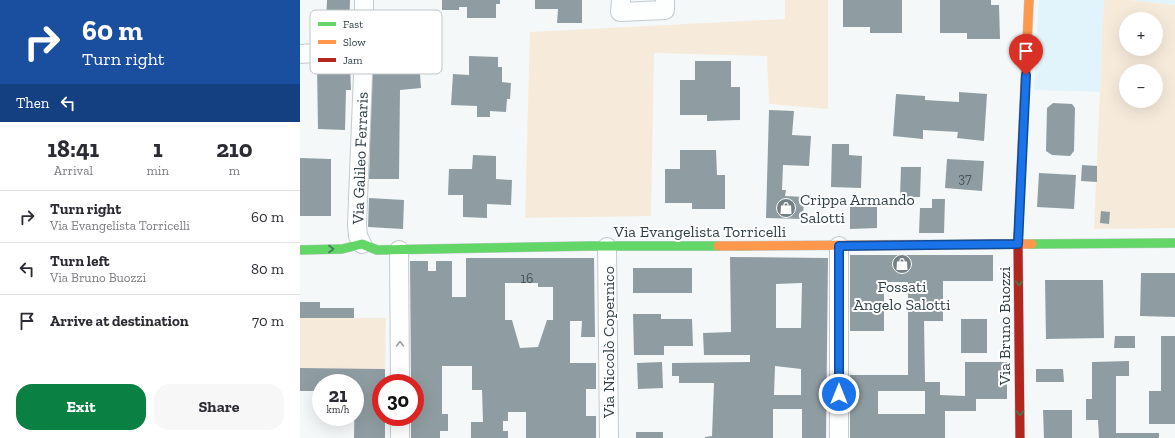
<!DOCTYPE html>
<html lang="en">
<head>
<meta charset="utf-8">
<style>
  :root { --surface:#fff; --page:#f7f7f7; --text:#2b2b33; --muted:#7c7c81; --line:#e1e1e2; --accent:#0b8043 }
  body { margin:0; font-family:"Zilla Slab",serif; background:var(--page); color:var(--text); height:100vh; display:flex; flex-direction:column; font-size:15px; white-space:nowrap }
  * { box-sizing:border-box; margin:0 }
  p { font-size:13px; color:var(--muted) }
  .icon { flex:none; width:22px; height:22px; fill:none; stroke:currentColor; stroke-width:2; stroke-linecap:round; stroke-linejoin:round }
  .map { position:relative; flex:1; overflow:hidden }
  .sheet { display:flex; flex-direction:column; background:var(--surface); width:300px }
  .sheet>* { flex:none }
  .hud { background:#1a4fa0; color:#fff; overflow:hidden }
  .controls { position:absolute; left:819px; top:12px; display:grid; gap:8px }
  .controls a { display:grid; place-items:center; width:44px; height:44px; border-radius:50%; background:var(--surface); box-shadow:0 4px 16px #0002; font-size:20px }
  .speed { position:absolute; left:12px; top:374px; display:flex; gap:8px; font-size:20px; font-weight:700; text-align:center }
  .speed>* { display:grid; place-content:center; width:52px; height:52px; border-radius:50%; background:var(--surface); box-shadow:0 4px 16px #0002; line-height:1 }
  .speed small { font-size:10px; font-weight:400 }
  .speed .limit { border:6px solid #d22; background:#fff; color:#111 }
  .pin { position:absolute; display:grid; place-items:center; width:34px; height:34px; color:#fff; margin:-41px -17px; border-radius:50% 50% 50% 0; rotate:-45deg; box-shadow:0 0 4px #0007 }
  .pin .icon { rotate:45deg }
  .me { position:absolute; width:44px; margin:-22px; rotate:0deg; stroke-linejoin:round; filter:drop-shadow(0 0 3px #0008) }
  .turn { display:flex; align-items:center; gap:14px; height:84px; padding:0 16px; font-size:18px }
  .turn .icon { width:52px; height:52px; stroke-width:2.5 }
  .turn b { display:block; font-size:28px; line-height:34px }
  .then { display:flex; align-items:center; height:38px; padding:0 16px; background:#0003; gap:8px; font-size:15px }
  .eta { display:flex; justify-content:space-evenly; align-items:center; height:68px; text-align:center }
  .eta b { font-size:24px; font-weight:800; line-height:28px }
  .primary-button { display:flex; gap:8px; margin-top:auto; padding:8px 16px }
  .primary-button a { flex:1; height:46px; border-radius:16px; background:var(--accent); color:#fff; font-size:16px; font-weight:800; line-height:46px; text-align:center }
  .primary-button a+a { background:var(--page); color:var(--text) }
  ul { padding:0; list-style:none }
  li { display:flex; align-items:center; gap:12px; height:52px; padding:0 16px; border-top:1px solid var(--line) }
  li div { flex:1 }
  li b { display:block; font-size:15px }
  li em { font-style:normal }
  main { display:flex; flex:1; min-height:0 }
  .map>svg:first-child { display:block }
</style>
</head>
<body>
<main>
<section class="sheet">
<div class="hud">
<div class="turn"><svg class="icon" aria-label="right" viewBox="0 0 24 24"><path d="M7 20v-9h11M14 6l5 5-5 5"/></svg><div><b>60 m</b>Turn right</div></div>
<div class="then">Then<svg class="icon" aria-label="left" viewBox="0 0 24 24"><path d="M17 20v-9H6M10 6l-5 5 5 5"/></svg></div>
</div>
<div class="eta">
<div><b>18:41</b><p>Arrival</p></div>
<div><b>1</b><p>min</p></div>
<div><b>210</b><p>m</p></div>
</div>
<ul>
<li><svg class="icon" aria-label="right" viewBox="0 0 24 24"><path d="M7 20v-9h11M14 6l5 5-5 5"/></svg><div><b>Turn right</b><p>Via Evangelista Torricelli</p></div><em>60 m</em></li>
<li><svg class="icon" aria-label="left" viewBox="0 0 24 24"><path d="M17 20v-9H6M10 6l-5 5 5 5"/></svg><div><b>Turn left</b><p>Via Bruno Buozzi</p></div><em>80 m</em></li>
<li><svg class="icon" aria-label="arrive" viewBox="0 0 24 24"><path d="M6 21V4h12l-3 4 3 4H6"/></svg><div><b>Arrive at destination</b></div><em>70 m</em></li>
</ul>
<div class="primary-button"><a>Exit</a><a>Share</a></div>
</section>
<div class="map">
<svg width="875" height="438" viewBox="0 0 875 438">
  <rect width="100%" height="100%" fill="#f4f8f9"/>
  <g fill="#e2f4fb">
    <polygon points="739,0 804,0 801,92 734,90"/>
    <polygon points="829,0 875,0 875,5"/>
  </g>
  <g fill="#f6ebdb" fill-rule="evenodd">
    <polygon points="485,0 528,0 528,109 469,104 467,56 354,53 351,216 225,218 230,32 485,19"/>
    <path d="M 804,0 L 829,0 L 875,5 L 875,228 L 794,229 ZM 826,19 L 856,19 L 856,49 L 826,49 ZM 826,71 L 856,71 L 856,101 L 826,101 Z"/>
    <polygon points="0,318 86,318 85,369 0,368"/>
  </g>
  <g fill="#8f9da2" fill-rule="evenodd">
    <polygon points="27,0 50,0 49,33 45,38 22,40 20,23 26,23"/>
    <polygon points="142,0 200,0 200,4 196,4 196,18 167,18 167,7 159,7 159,10 142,10"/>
    <polygon points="235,0 282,0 282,23 257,23 258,9 235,9"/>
    <polygon points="543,0 602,0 602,33 570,33 570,27 543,27"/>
    <polygon points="640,0 691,0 691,5 699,5 700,39 667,39 667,33 640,33"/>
    <polygon points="169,56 198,57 198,67 202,67 202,82 211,83 210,99 207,99 206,112 190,111 190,117 177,117 177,106 151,105 153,74 169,75"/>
    <polygon points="119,60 121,88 100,90 99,179 69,179 72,71 78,63"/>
    <polygon points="395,61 431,61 431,87 440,87 440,120 407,121 407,115 380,115 380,80 395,80"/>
    <polygon points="46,62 50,65 51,90 46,90 45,130 18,129 17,65"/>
    <polygon points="659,92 687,94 684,141 657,138 658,132 623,130 623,139 593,136 596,94 625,96 625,100 659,102"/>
    <polygon points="753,103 772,104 775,108 774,151 770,156 752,155 746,151 747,108"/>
    <polygon points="469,110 494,111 492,135 511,136 509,166 483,165 482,190 486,190 485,196 504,197 503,219 466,218"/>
    <polygon points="532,144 549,144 549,155 562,156 561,188 531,187"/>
    <polygon points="380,150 416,150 417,175 425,175 425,209 392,209 392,203 365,203 365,169 380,169"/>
    <polygon points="173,155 196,156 196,179 212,180 211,205 187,204 187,218 163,217 163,195 148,195 149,169 172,169"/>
    <polygon points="0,158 31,159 31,216 0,216"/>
    <polygon points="647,159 684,161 682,191 645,188"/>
    <polygon points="782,165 797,166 797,182 781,181"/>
    <polygon points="601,167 621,167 620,197 600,197"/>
    <polygon points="739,173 776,175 774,209 737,207"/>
    <polygon points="69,198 104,200 103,229 68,227"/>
    <polygon points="632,199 645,199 644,233 619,233 620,208 632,208"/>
    <polygon points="550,202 577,202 577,228 550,229"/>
    <polygon points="801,211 810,212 809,224 800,223"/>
    <path d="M 550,255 L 693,255 L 693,281 L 643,281 L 643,321 L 624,321 L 625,382 L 640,382 L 640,395 L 665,396 L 665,362 L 707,362 L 707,399 L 676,399 L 676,411 L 645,411 L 645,438 L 550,438 L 550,375 L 608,375 L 608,282 L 584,282 L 584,331 L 550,331 ZM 578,391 L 625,391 L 625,414 L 578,414 Z"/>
    <path d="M 430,257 L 528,258 L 526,438 L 502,438 L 502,409 L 473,409 L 473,438 L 405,438 L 405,437 L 412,436 L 414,383 L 379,383 L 379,376 L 372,376 L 372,363 L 450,362 L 450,355 L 404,355 L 403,333 L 431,332 ZM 502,283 L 501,328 L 476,328 L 476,284 ZM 475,366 L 501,369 L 501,395 L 474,395 Z"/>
    <path d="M 166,258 L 294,258 L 295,337 L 281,337 L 282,321 L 270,321 L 270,363 L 296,363 L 296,389 L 286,389 L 286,416 L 296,416 L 296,438 L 226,438 L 226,412 L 208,412 L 208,421 L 203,421 L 203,431 L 208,431 L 208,438 L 171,438 L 171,422 L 183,422 L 182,390 L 172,390 L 172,366 L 142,366 L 142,414 L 148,414 L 148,431 L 140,431 L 140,438 L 111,438 L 111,417 L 115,417 L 115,383 L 111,383 L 110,261 L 128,261 L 128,271 L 136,271 L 136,261 L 152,261 L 152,297 L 166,297 ZM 205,283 L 238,283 L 238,287 L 253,287 L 253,320 L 247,320 L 238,347 L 220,348 L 212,320 L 205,320 Z"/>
    <rect x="333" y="268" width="59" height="25"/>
    <polygon points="841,273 875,273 875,317 840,316"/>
    <polygon points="745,280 803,280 804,338 746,339"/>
    <polygon points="0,302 20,302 20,308 54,308 54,318 0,318"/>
    <polygon points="333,314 361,314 361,319 392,319 393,346 364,346 364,355 334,355"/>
    <rect x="661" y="319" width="26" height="34"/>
    <polygon points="815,336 835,336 835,348 814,348"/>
    <polygon points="861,336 875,336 875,424 849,424 849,391 861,391"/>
    <polygon points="829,361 829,376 816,376 816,433 859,433 859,438 799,438 798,420 786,420 786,399 792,399 792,362"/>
    <polygon points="362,362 363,388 338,389 337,363"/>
    <polygon points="0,368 85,369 85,383 81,383 81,417 85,417 85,438 54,438 55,383 21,383 21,391 0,391"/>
    <polygon points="736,369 763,369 764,382 736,382"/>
    <polygon points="743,410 772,410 772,438 744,438"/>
    <rect x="336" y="432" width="27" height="6"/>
  </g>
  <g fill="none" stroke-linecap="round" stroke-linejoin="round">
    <defs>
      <g id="street">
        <polyline points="321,0 320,12 365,10 365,0"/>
        <polyline points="0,54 64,49"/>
        <polyline points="62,244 58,236 57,224 64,49 64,0"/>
        <polyline points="307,247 309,438"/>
        <polyline points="99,250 100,383"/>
        <polyline points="100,417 100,438"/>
        <polyline points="539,438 539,246"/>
      </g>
      <g id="fast">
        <polyline points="732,244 875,243"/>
        <polyline points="0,250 42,249 62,244 77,250 290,246 418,246"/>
      </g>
      <g id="slow">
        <polyline points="719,216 729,0"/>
        <polyline points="418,246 732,244"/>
      </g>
      <polyline id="jam" points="719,216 718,244 720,438"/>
    </defs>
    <use href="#street" stroke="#c2cbcf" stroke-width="20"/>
    <use href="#fast" stroke="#c2cbcf" stroke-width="10"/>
    <use href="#slow" stroke="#c2cbcf" stroke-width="10"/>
    <use href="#jam" stroke="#c2cbcf" stroke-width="10"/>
    <use href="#street" stroke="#fdfefe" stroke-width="18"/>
    <use href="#fast" stroke="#63d668" stroke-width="9"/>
    <use href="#slow" stroke="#ff974d" stroke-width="9"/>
    <use href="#jam" stroke="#b3261e" stroke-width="9"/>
  </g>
  <defs><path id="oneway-chevron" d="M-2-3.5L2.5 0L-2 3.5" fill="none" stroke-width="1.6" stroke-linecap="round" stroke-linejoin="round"/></defs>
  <g stroke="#437b53">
    <use href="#oneway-chevron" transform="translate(31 249)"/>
    <use href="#oneway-chevron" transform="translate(719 283) rotate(90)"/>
    <use href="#oneway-chevron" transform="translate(720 413) rotate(90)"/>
  </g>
  <use stroke="#969ea2" href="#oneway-chevron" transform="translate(100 344) rotate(-90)"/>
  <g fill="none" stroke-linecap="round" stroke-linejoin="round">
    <defs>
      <polyline id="route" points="539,394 539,246 718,244 726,75"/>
    </defs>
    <use href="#route" stroke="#114b97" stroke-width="10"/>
    <use href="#route" stroke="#1a73e8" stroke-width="7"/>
  </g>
  <defs>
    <symbol id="shop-disc" viewBox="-11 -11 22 22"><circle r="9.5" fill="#738084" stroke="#fff"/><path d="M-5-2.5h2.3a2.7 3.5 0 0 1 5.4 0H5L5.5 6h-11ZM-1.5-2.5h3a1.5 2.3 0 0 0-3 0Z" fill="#fff"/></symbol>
  </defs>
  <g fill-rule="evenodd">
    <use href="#shop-disc" x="475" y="197" width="22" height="22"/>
    <use href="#shop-disc" x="591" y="253" width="22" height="22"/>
  </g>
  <g text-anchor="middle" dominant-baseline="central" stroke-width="4" stroke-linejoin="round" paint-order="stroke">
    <g font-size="14" fill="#46565c">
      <text x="665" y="178">37</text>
      <text x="227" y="278">16</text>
    </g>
    <g font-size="16" fill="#2e3f45" stroke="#fff">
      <text transform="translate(60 158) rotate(-88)">Via Galileo Ferraris</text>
      <text x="400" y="231">Via Evangelista Torricelli</text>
      <text transform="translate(704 326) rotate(-90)">Via Bruno Buozzi</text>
      <text transform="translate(308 342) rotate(-90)">Via Niccolò Copernico</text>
    </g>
    <g font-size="16" fill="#2e3f45" stroke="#fff" text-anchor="start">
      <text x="500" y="199">Crippa Armando<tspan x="500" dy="18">Salotti</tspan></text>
      <text x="602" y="286" text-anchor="middle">Fossati<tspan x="602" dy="18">Angelo Salotti</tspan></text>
    </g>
  </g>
  <rect x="10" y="10" width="132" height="64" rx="6" fill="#fff" stroke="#c0c5c7" stroke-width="1"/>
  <rect x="18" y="22" width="18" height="4" fill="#63d668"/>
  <rect x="18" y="40" width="18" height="4" fill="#ff974d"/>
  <rect x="18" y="58" width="18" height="4" fill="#b3261e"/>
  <g font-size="11" fill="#2e3f45">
    <text x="43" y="28">Fast</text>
    <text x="43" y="46">Slow</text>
    <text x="43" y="64">Jam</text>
  </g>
</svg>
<div class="controls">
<a>+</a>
<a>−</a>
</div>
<div class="speed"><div>21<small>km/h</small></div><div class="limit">30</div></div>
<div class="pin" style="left:726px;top:75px;background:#d93025"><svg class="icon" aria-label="arrive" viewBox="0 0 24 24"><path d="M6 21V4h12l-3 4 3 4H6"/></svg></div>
<svg class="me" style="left:539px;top:394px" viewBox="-20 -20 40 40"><circle r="17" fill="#1a73e8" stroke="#fff" stroke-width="3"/><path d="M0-11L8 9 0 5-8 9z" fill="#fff"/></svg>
</div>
</main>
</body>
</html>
